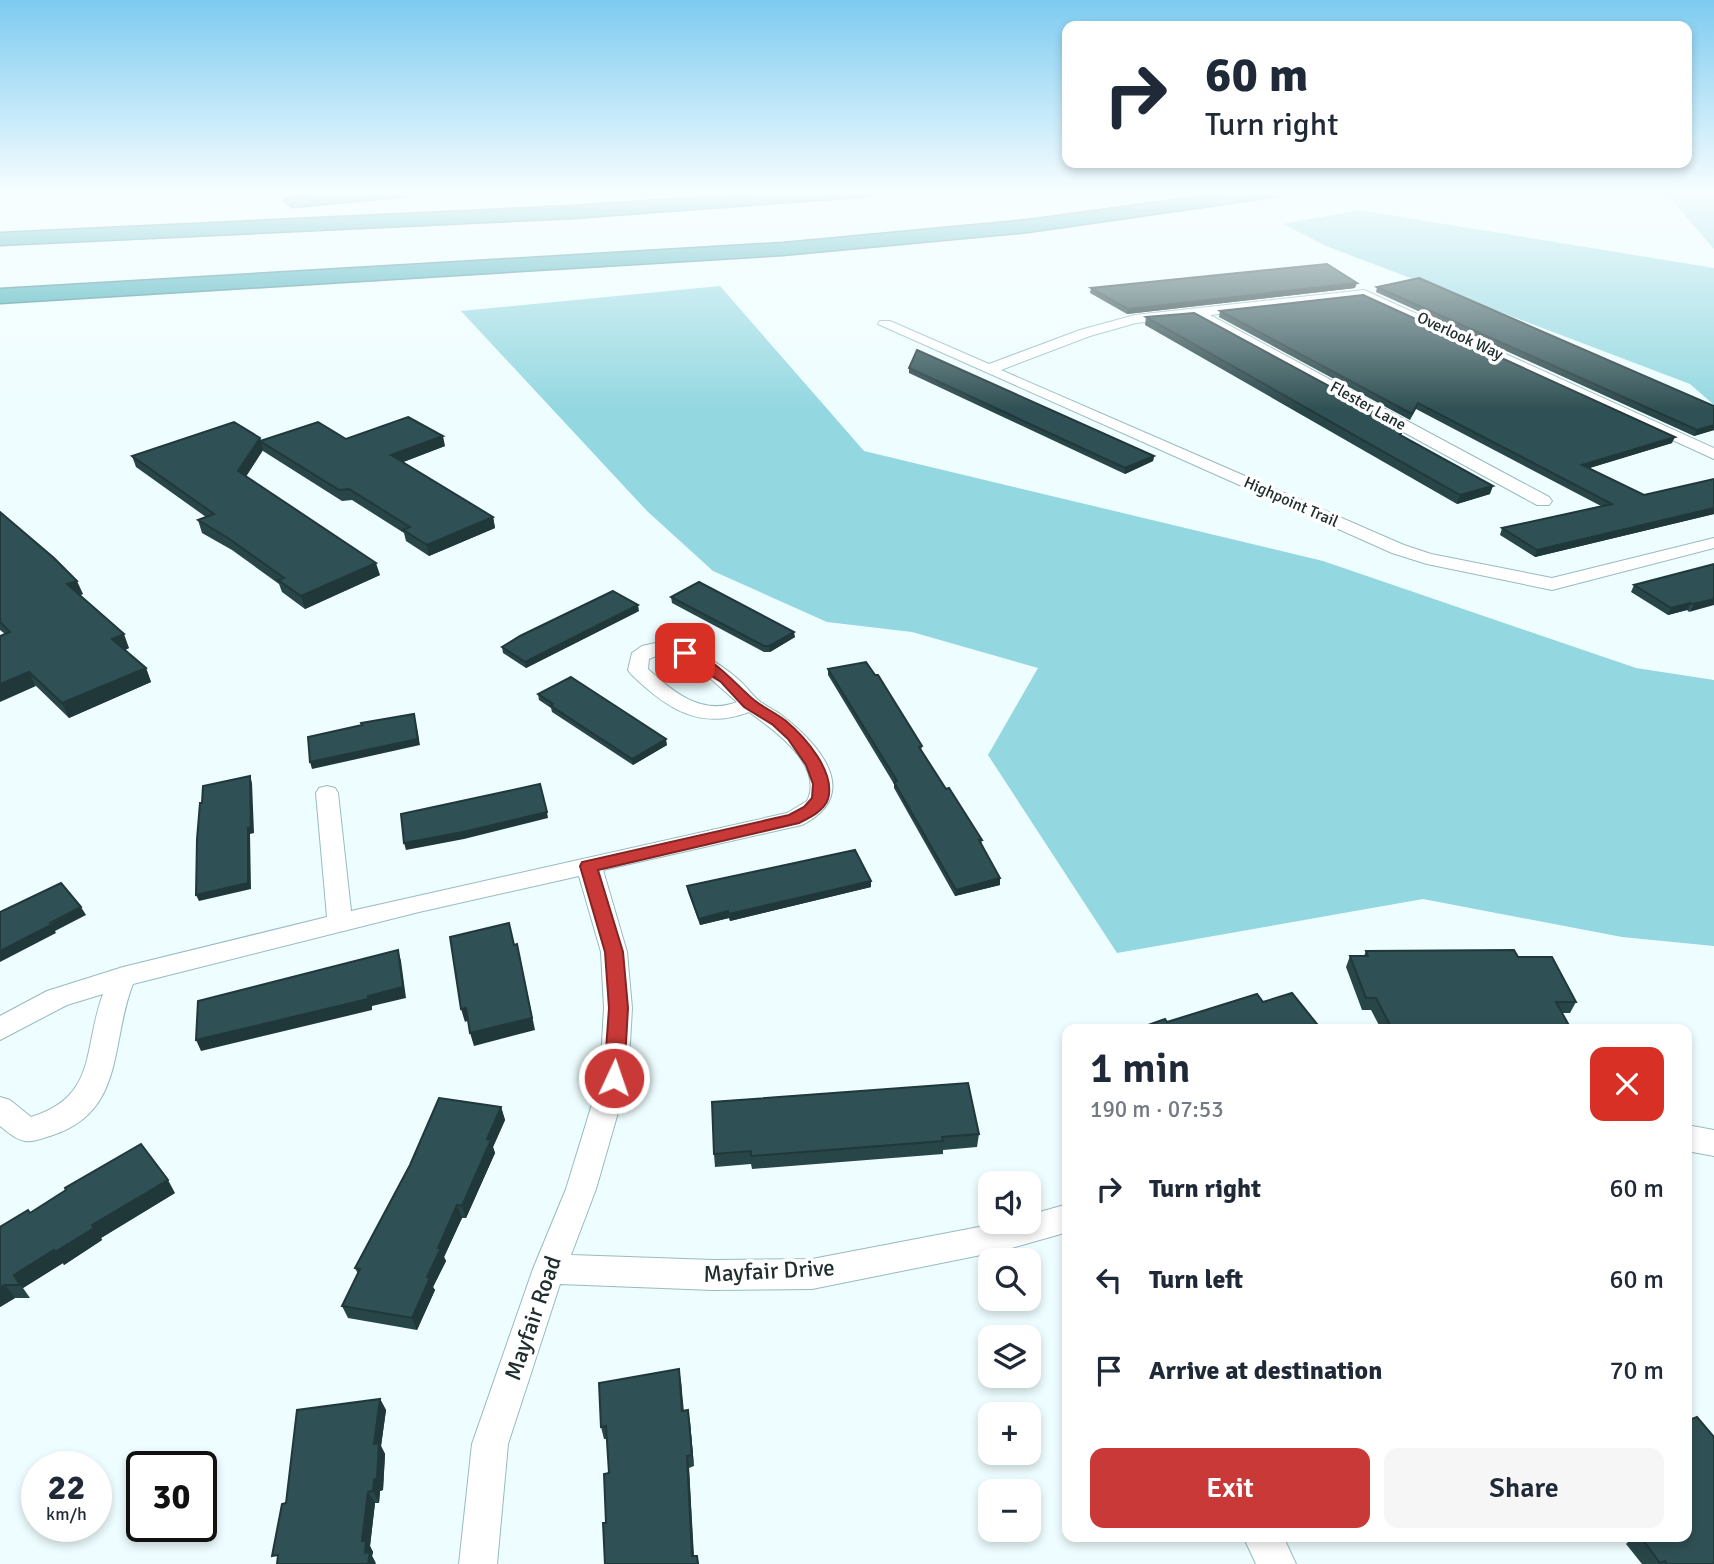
<!DOCTYPE html>
<html lang="en">
<head>
<meta charset="utf-8">
<style>
  :root { --surface:#fff; --page:#f6f6f7; --text:#1f2937; --muted:#747a83; --accent:#c83938 }
  body { margin:0; font-family:Signika,sans-serif; background:var(--page); color:var(--text); height:100vh; display:flex; flex-direction:column; font-size:26px; white-space:nowrap }
  * { box-sizing:border-box; margin:0 }
  p { font-size:23px; color:var(--muted) }
  .icon { flex:none; width:38px; height:38px; fill:none; stroke:currentColor; stroke-width:2; stroke-linecap:round; stroke-linejoin:round }
  .map { position:relative; flex:1; overflow:hidden }
  .details { position:absolute; left:1062px; top:1024px; width:630px; height:518px; display:flex; flex-direction:column; background:var(--surface); border-radius:14px; box-shadow:0 4px 10px #0003 }
  .details>* { flex:none }
  .top-card { position:absolute; left:1062px; top:21px; width:630px; height:147px; border-radius:14px; box-shadow:0 4px 10px #0003; background:#fff; color:var(--text); overflow:hidden }
  .buttons { position:absolute; left:978px; top:1171px; display:grid; gap:14px }
  .buttons a { display:grid; place-items:center; width:63px; height:63px; border-radius:14px; background:var(--surface); box-shadow:0 4px 10px #0003; font-size:35px }
  .speed { position:absolute; left:21px; top:1451px; display:flex; gap:14px; font-size:35px; font-weight:700; text-align:center }
  .speed>* { display:grid; place-content:center; width:91px; height:91px; border-radius:50%; background:var(--surface); box-shadow:0 4px 10px #0003; line-height:1 }
  .speed small { font-size:18px; font-weight:400 }
  .speed .limit { border:4px solid #111; border-radius:10px; background:#fff; color:#111 }
  .pin { position:absolute; display:grid; place-items:center; width:60px; height:60px; color:#fff; margin:-30px; border-radius:14px; box-shadow:0 4px 10px #0006 }
  .me { position:absolute; width:77px; margin:-38px; rotate:3deg; stroke-linejoin:round; filter:drop-shadow(0 0 5px #0008) }
  .turn { display:flex; align-items:center; gap:24px; height:147px; padding:0 28px; font-size:32px }
  .turn .icon { width:91px; height:91px; stroke-width:2.5 }
  .turn b { display:block; font-size:49px; line-height:60px }
  .round { display:grid; place-items:center; flex:none; width:74px; height:74px; border-radius:14px; background:var(--page) }
  .headline { display:flex; align-items:center; justify-content:space-between; height:119px; padding:0 28px }
  h1 { font-size:42px; font-weight:600; line-height:52px }
  .button { display:flex; gap:14px; margin-top:auto; padding:14px 28px }
  .button a { flex:1; height:80px; border-radius:14px; background:var(--accent); color:#fff; font-size:28px; font-weight:600; line-height:80px; text-align:center }
  .button a+a { background:var(--page); color:var(--text) }
  ul { padding:0; list-style:none }
  li { display:flex; align-items:center; gap:21px; height:91px; padding:0 28px }
  li div { flex:1 }
  li b { display:block; font-size:26px }
  li em { font-style:normal }
  .map>svg:first-child { display:block }
</style>
</head>
<body>
<div class="map">
<svg width="1714" height="1564" viewBox="0 0 1714 1564">
  <rect width="100%" height="100%" fill="#eefdff"/>
  <g fill="#93d7e0">
    <polygon points="1664,191 1714,191 1714,249"/>
    <polygon points="1359,210 1714,268 1714,405 1690,384 1326,246 1283,224"/>
    <polygon points="720,286 864,451 1323,561 1636,668 1714,680 1714,946 1622,937 1423,899 1117,953 988,755 1038,668 912,632 827,622 713,571 647,511 461,311"/>
  </g>
  <g fill="none" stroke-linecap="round" stroke-linejoin="round">
    <defs>
      <g id="minor">
        <polygon points="1364,290 1714,448 1714,459 1362,298 1210,315 1549,497 1552,501 1549,505 1537,505 1193,317 1136,323 1090,336 1001,370 1404,545 1431,554 1552,578 1714,538 1714,548 1552,590 1427,564 1392,553 878,324 880,321 890,321 989,364 1080,330 1135,315"/>
        <path d="M 664,641 C 692,648 718,661 739,680 C 746,686 751,694 758,700 C 764,705 773,709 780,714 C 818,743 864,793 802,825 L 603,870 L 627,952 L 632,1008 L 628,1078 L 596,1189 L 571,1255 L 713,1260 L 812,1259 L 1005,1222 L 1029,1222 L 1029,1215 L 1068,1204 L 1068,1232 L 1001,1251 L 812,1289 L 713,1290 L 560,1284 L 508,1444 L 497,1564 L 459,1564 L 472,1444 L 533,1269 L 566,1189 L 600,1078 L 604,1008 L 601,952 L 579,876 L 419,912 L 133,984 C 110,1041 126,1111 53,1135 C 26,1144 23,1145 0,1126 L 0,1097 L 10,1100 L 31,1117 C 98,1097 83,1047 103,994 L 67,1005 L 0,1040 L 0,1016 L 47,991 L 123,967 L 327,917 L 316,793 L 319,788 L 327,786 L 335,788 L 338,793 L 351,911 L 787,813 L 807,801 C 824,767 777,732 753,715 L 749,712 C 699,731 666,708 631,674 L 628,670 L 632,653 L 642,646 ZM 663,653 L 704,673 L 737,702 C 702,716 673,692 648,669 L 649,659 Z"/>
        <polygon points="1687,1125 1714,1130 1714,1156 1687,1151"/>
        <polygon points="1243,1536 1283,1536 1296,1564 1256,1564"/>
      </g>
      <g id="motorway">
        <polygon points="346,191 415,191 406,196 293,207 284,201 293,195"/>
        <polygon points="794,191 879,191 870,196 573,218 0,245 0,233 573,206"/>
        <polygon points="1240,191 1287,191 1278,196 1028,232 783,255 0,303 0,289 783,243 1028,220"/>
      </g>
    </defs>
    <use href="#minor" stroke="#97bbbf" stroke-width="2"/>
    <use href="#motorway" stroke="#2e7d86" stroke-width="3"/>
    <use href="#minor" fill="#fff" fill-rule="evenodd"/>
    <use href="#motorway" fill="#35a8b4" fill-rule="evenodd"/>
  </g>
  <g fill="#284548">
    <polygon points="1377,287 1714,406 1714,430 1694,436 1376,292"/>
    <polygon points="1091,288 1355,288 1127,314 1090,293"/>
    <polygon points="1220,311 1672,443 1589,468 1644,495 1714,479 1714,514 1535,557 1500,535 1502,528 1601,506 1416,409 1410,420 1219,317"/>
    <polygon points="1146,317 1402,436 1490,494 1457,504 1145,325"/>
    <polygon points="909,368 1154,456 1153,461 1125,474 909,373"/>
    <polygon points="260,438 261,441 346,439 445,446 403,462 493,517 495,528 429,556 406,541 404,533 352,500 342,501 263,451 263,450 246,476 380,575 305,609 282,592 279,584 232,550 202,533 198,520 206,517 136,467 132,456"/>
    <polygon points="0,512 83,594 79,595 129,648 125,650 146,668 151,682 69,718 36,686 5,634 0,630"/>
    <polygon points="1714,564 1689,612 1687,610 1668,615 1631,592 1634,585"/>
    <polygon points="671,597 795,637 770,652 764,652 672,603"/>
    <polygon points="639,611 526,668 503,653 502,647"/>
    <polygon points="828,669 922,746 921,750 946,789 982,840 981,845 1000,885 955,896 894,788 894,784 828,675"/>
    <polygon points="538,694 667,745 633,765 552,712 551,708 539,700"/>
    <polygon points="687,886 871,887 730,921 729,918 700,925 688,892"/>
    <polygon points="1366,951 1518,957 1576,1002 1570,1013 1562,1013 1571,1029 1381,1029 1371,1010 1362,1010 1346,967 1350,956 1364,956"/>
    <polygon points="501,1107 505,1120 493,1147 495,1153 466,1218 462,1218 444,1257 446,1261 433,1287 435,1290 417,1330 348,1318 342,1306 358,1274 355,1268"/>
    <polygon points="979,1134 977,1147 943,1150 943,1154 752,1169 751,1164 715,1167 714,1154"/>
    <polygon points="175,1193 101,1238 102,1240 64,1265 63,1263 23,1288 30,1298 15,1298 0,1307 0,1227"/>
    <polygon points="681,1381 683,1411 690,1422 694,1466 689,1468 694,1556 697,1556 699,1564 605,1564 609,1473 607,1439 604,1439 601,1427"/>
    <polygon points="380,1399 386,1410 381,1446 385,1454 383,1490 380,1491 379,1503 375,1503 370,1546 373,1552 372,1556 376,1563 286,1503"/>
    <polygon points="1692,1419 1714,1564 1642,1564 1626,1544 1630,1540 1627,1536 1687,1536"/>
  </g>
  <g fill="#21383b">
    <polygon points="1357,283 1355,288 1127,314 1128,309"/>
    <polygon points="1714,425 1714,430 1694,436 1697,430"/>
    <polygon points="443,436 445,446 393,466 391,455"/>
    <polygon points="1675,437 1672,443 1580,471 1582,465"/>
    <polygon points="260,438 263,450 242,483 238,471"/>
    <polygon points="1154,456 1153,461 1125,474 1125,468"/>
    <polygon points="1493,486 1490,494 1457,504 1460,495"/>
    <polygon points="1714,508 1714,514 1535,557 1537,550"/>
    <polygon points="493,517 495,528 429,556 427,545"/>
    <polygon points="376,563 380,575 305,609 301,596"/>
    <polygon points="77,581 83,594 73,598 67,584"/>
    <polygon points="1714,599 1714,605 1689,612 1693,604"/>
    <polygon points="1690,603 1687,610 1668,615 1671,608"/>
    <polygon points="638,605 639,611 526,668 525,662"/>
    <polygon points="794,632 795,637 770,652 769,646"/>
    <polygon points="124,634 129,648 118,653 112,639"/>
    <polygon points="146,668 151,682 69,718 62,703"/>
    <polygon points="29,672 36,686 0,702 0,684"/>
    <polygon points="414,714 420,745 312,769 310,762"/>
    <polygon points="666,739 667,745 633,765 632,759"/>
    <polygon points="250,776 252,783 254,833 250,834 251,889 199,901 196,895 248,828"/>
    <polygon points="547,812 548,818 464,839 406,850 404,843"/>
    <polygon points="1000,878 1000,885 955,896 956,890"/>
    <polygon points="871,881 871,887 730,921 729,914"/>
    <polygon points="81,907 86,915 55,931 56,933 0,962 0,951"/>
    <polygon points="728,911 729,918 700,925 699,919"/>
    <polygon points="398,950 401,961 406,998 372,1006 372,1010 201,1051 196,1040 368,996"/>
    <polygon points="520,957 535,1030 474,1046 470,1033"/>
    <polygon points="466,1008 469,1020 465,1022 461,1009"/>
    <polygon points="501,1107 505,1120 493,1147 495,1153 466,1218 462,1206 487,1139"/>
    <polygon points="168,1180 175,1193 101,1238 102,1240 64,1265 63,1263 23,1288 30,1298 14,1275 92,1225"/>
    <polygon points="457,1205 462,1218 444,1257 446,1261 433,1287 435,1290 417,1330 412,1318 438,1248"/>
    <polygon points="5,1285 15,1298 0,1307 0,1288"/>
    <polygon points="679,1369 681,1381 685,1423 682,1411"/>
    <polygon points="380,1399 386,1410 381,1446 385,1454 383,1490 380,1491 379,1503 373,1491 374,1444"/>
    <polygon points="688,1410 690,1422 694,1466 692,1455"/>
    <polygon points="687,1456 689,1468 694,1564 692,1556"/>
    <polygon points="368,1492 375,1503 370,1546 373,1552 372,1556 376,1564 368,1564 362,1541"/>
  </g>
  <g fill="#2f5054" stroke="#21383b" stroke-width="2">
    <polygon points="1327,264 1357,283 1128,309 1091,288"/>
    <polygon points="1419,278 1714,406 1714,425 1697,430 1377,287"/>
    <polygon points="1363,295 1675,437 1582,465 1644,495 1714,479 1714,508 1537,550 1502,528 1612,504 1418,403 1412,414 1220,311"/>
    <polygon points="1194,313 1405,427 1400,435 1493,486 1460,495 1146,317"/>
    <polygon points="917,350 1154,456 1125,468 909,368"/>
    <polygon points="408,417 443,436 391,455 493,517 427,545 403,530 410,527 349,489 339,490 260,441 318,422 346,439"/>
    <polygon points="234,422 260,438 238,471 376,563 301,596 278,580 284,578 228,538 198,520 214,514 132,456"/>
    <polygon points="0,512 54,558 77,581 67,584 124,634 112,639 146,668 62,703 29,672 0,684 0,636 10,632 0,622"/>
    <polygon points="1714,564 1714,599 1693,604 1690,603 1671,608 1634,585"/>
    <polygon points="699,582 794,632 769,646 764,646 671,597"/>
    <polygon points="613,591 638,605 525,662 502,647 520,636"/>
    <polygon points="866,662 875,675 878,675 922,746 919,747 946,789 949,788 982,840 979,840 1000,878 956,890 894,782 897,781 828,669"/>
    <polygon points="571,677 666,739 632,759 551,706 553,704 538,694"/>
    <polygon points="414,714 418,739 310,762 308,737 362,725 361,723"/>
    <polygon points="250,776 251,827 248,828 248,883 196,895 197,839 200,803 202,803 203,786"/>
    <polygon points="540,784 547,812 463,832 404,843 401,814"/>
    <polygon points="855,850 871,881 729,914 728,911 699,919 687,886"/>
    <polygon points="61,883 81,907 50,923 51,925 0,951 0,912"/>
    <polygon points="509,923 514,945 517,944 532,1018 470,1033 466,1008 461,1009 450,937"/>
    <polygon points="398,950 403,987 368,996 368,999 196,1040 198,1001"/>
    <polygon points="1514,950 1518,957 1552,957 1576,1002 1556,1002 1571,1029 1392,1029 1376,998 1366,998 1350,956 1368,956 1366,951"/>
    <polygon points="1292,993 1321,1029 1137,1029 1165,1019 1167,1022 1257,994 1263,1002"/>
    <polygon points="968,1083 979,1134 942,1137 943,1141 751,1156 751,1151 714,1154 712,1102"/>
    <polygon points="439,1098 501,1107 487,1139 491,1140 462,1206 457,1205 438,1248 441,1248 427,1277 430,1278 412,1318 342,1306 360,1269 355,1268 410,1165"/>
    <polygon points="141,1144 168,1180 92,1225 94,1228 55,1252 54,1250 14,1275 20,1285 5,1285 0,1288 0,1227 28,1210 30,1213 66,1190 65,1188"/>
    <polygon points="679,1369 682,1411 688,1410 692,1455 687,1456 692,1556 697,1556 698,1564 605,1564 603,1523 606,1523 604,1474 609,1473 606,1426 601,1427 599,1383"/>
    <polygon points="380,1399 374,1444 379,1443 377,1478 374,1480 373,1491 368,1492 362,1541 366,1541 365,1553 370,1552 368,1564 277,1564 278,1555 272,1556 282,1504 286,1503 297,1410"/>
    <polygon points="1687,1413 1692,1419 1697,1417 1714,1437 1714,1564 1667,1564 1665,1561 1660,1563 1640,1536 1687,1536"/>
  </g>
  <linearGradient id="sky" x2="0" y2="1"><stop stop-color="#7dcbf0"/><stop offset="0.47" stop-color="#f7feff"/><stop offset="1" stop-color="#f7feff" stop-opacity="0"/></linearGradient>
  <rect width="1714" height="410" fill="url(#sky)"/>
  <path fill="#c83938" stroke="#822524" stroke-width="2" d="M 685,649 C 713,656 733,682 754,700 C 764,708 776,713 786,721 C 805,737 836,772 828,799 C 824,811 809,818 799,823 L 598,870 L 623,952 L 628,1008 L 624,1078 L 621,1084 L 614,1086 L 607,1084 L 604,1078 L 609,1008 L 605,952 L 580,866 L 582,862 L 789,815 L 804,807 L 812,798 L 813,784 L 806,765 L 788,739 L 773,725 L 744,707 L 721,682 L 680,656 L 678,653 Z"/>
  <g text-anchor="middle" dominant-baseline="central" stroke-width="7" stroke-linejoin="round" paint-order="stroke">
    <g font-size="16" fill="#202e30" stroke="#fff">
      <text transform="translate(1460 336) rotate(25)">Overlook Way</text>
      <text transform="translate(1368 406) rotate(29)">Flester Lane</text>
      <text transform="translate(1291 502) rotate(24)">Highpoint Trail</text>
    </g>
    <g font-size="23" fill="#202e30" stroke="#fff">
      <text transform="translate(769 1271) rotate(-3)">Mayfair Drive</text>
      <text transform="translate(533 1318) rotate(-71)">Mayfair Road</text>
    </g>
  </g>
</svg>
<div class="buttons">
<a><svg class="icon" aria-label="sound" viewBox="0 0 24 24"><path d="M4 9h4l5-4v14l-5-4H4zM17 9q2 3 0 6"/></svg></a>
<a><svg class="icon" aria-label="search" viewBox="0 0 24 24"><circle cx="10" cy="10" r="6"/><path d="M15 15l6 6"/></svg></a>
<a><svg class="icon" aria-label="layers" viewBox="0 0 24 24"><path d="M12 4l9 5-9 5-9-5zM3 14l9 5 9-5"/></svg></a>
<a>+</a>
<a>−</a>
</div>
<div class="speed"><div>22<small>km/h</small></div><div class="limit">30</div></div>
<div class="pin" style="left:685px;top:653px;background:#d93025"><svg class="icon" aria-label="arrive" viewBox="0 0 24 24"><path d="M6 21V4h12l-3 4 3 4H6"/></svg></div>
<svg class="me" style="left:614px;top:1078px" viewBox="-20 -20 40 40"><circle r="17" fill="#c83938" stroke="#fff" stroke-width="3"/><path d="M0-11L8 9 0 5-8 9z" fill="#fff"/></svg>
<div class="top-card">
<div class="turn"><svg class="icon" aria-label="right" viewBox="0 0 24 24"><path d="M7 20v-9h11M14 6l5 5-5 5"/></svg><div><b>60 m</b>Turn right</div></div>
</div>
<section class="details">
<div class="headline"><div><h1>1 min</h1><p>190 m · 07:53</p></div><a class="round" style="background:#d93025;color:#fff"><svg class="icon" aria-label="close" viewBox="0 0 24 24"><path d="M6 6l12 12M18 6L6 18"/></svg></a></div>
<ul>
<li><svg class="icon" aria-label="right" viewBox="0 0 24 24"><path d="M7 20v-9h11M14 6l5 5-5 5"/></svg><div><b>Turn right</b></div><em>60 m</em></li>
<li><svg class="icon" aria-label="left" viewBox="0 0 24 24"><path d="M17 20v-9H6M10 6l-5 5 5 5"/></svg><div><b>Turn left</b></div><em>60 m</em></li>
<li><svg class="icon" aria-label="arrive" viewBox="0 0 24 24"><path d="M6 21V4h12l-3 4 3 4H6"/></svg><div><b>Arrive at destination</b></div><em>70 m</em></li>
</ul>
<div class="button"><a>Exit</a><a>Share</a></div>
</section>
</div>
</body>
</html>
